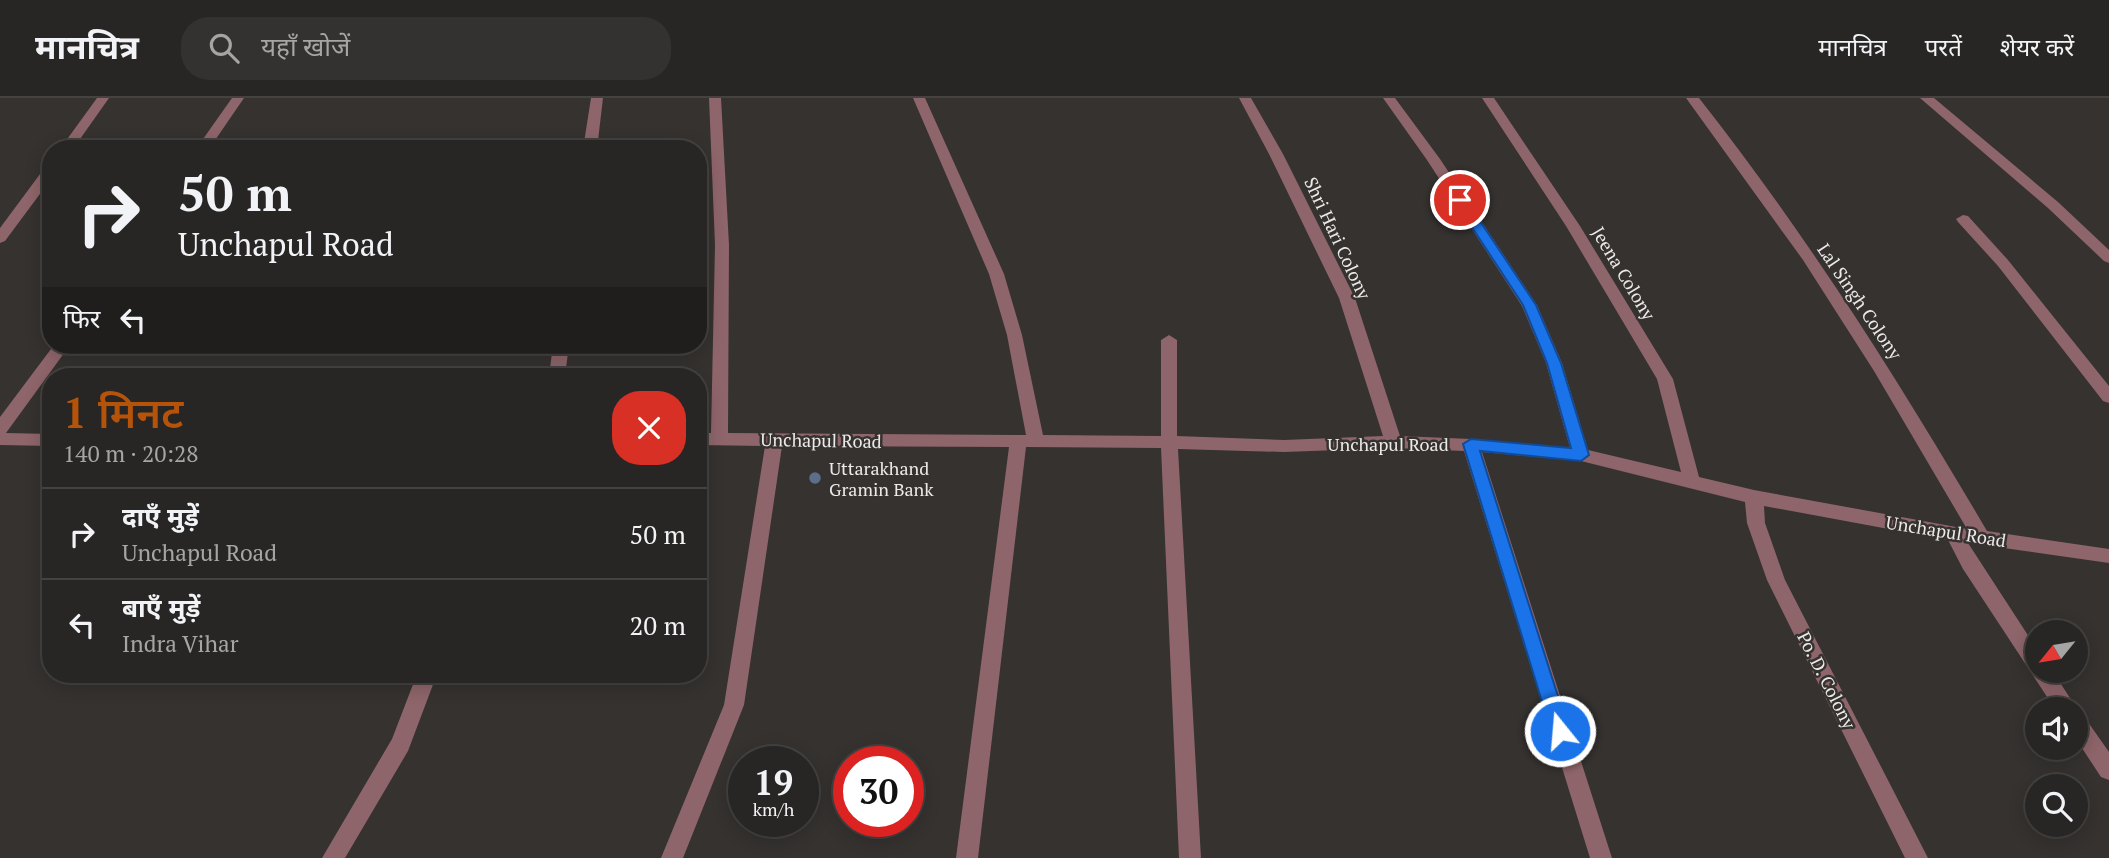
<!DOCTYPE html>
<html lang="hi">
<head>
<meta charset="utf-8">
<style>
  :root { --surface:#282624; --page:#343231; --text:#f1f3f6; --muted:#a5a5a6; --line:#444341; --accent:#b45309 }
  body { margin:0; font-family:"PT Serif","Noto Sans Devanagari",serif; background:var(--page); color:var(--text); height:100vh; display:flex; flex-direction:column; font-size:26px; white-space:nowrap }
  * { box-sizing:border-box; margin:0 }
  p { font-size:23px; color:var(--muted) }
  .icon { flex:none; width:38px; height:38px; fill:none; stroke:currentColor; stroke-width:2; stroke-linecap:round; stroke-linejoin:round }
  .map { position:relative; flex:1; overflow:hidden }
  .details { position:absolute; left:42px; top:270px; width:665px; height:315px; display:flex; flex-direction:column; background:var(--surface); border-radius:28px; box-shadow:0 4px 18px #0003,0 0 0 2px var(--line) }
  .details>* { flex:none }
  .top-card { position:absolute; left:42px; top:42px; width:665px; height:214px; border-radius:28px; box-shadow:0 4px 18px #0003,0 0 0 2px var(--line); background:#282624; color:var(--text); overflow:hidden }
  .needle { width:46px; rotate:240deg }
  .controls { position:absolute; left:2025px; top:522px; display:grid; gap:14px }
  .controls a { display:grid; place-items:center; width:63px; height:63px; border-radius:50%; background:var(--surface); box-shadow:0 4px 18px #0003,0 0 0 2px var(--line); font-size:35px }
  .speed { position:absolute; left:728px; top:648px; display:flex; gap:14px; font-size:35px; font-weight:700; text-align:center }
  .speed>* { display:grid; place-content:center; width:91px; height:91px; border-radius:50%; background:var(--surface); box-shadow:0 4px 18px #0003,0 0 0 2px var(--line); line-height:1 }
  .speed small { font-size:18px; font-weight:400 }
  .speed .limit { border:10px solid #d22; background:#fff; color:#111 }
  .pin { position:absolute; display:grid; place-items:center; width:60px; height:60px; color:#fff; margin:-30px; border:4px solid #fff; border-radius:50%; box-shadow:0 2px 7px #0007 }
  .me { position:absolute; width:77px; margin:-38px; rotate:343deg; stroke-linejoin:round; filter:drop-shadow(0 0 5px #0008) }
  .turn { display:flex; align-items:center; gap:24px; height:147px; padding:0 21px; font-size:32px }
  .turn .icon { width:91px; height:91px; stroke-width:2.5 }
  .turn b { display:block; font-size:49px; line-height:60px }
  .then { display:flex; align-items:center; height:66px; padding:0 21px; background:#0003; gap:14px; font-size:26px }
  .round { display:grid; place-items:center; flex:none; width:74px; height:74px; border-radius:28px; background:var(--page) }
  .head { display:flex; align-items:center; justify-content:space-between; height:119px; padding:0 21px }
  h1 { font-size:42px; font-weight:600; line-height:52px; color:var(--accent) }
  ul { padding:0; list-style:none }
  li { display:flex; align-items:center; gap:21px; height:91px; padding:0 21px; border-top:2px solid var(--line) }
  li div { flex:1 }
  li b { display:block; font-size:26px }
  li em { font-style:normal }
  header { display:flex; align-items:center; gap:42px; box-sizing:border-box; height:98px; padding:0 35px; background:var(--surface); border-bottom:2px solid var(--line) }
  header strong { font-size:33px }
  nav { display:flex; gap:38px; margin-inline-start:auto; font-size:24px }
  .search { width:490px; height:63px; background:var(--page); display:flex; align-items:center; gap:18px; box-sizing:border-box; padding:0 24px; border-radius:28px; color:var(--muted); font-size:26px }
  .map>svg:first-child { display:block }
</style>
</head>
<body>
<header>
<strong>मानचित्र</strong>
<div class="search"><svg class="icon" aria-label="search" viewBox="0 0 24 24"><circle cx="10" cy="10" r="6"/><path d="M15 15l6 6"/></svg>यहाँ खोजें</div>
<nav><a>मानचित्र</a><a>परतें</a><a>शेयर करें</a></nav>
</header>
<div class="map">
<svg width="2109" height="760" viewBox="0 0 2109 760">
  <rect width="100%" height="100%" fill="#353230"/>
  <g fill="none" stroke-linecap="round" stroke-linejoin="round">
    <g fill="#8e656a" fill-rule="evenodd">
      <polygon points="97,0 109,0 73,51 60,51"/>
      <polygon points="232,0 244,0 209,51 196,51"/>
      <polygon points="591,0 603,0 597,51 583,51"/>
      <path d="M 709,0 L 721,0 L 729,147 L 728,335 L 1026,337 L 1007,237 L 989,176 L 913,0 L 925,0 L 1004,176 L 1022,237 L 1043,337 L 1161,338 L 1161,242 L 1169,237 L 1177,242 L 1177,338 L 1284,342 L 1383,338 L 1339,200 L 1269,56 L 1239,0 L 1251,0 L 1283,56 L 1355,200 L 1400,338 L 1471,341 L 1570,350 L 1546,265 L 1522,208 L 1427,62 L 1383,0 L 1395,0 L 1440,61 L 1537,207 L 1562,265 L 1588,352 L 1681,374 L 1657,281 L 1566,128 L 1482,0 L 1494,0 L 1580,128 L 1673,281 L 1699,379 L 1754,392 L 1967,431 L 1874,273 L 1803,162 L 1686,0 L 1699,0 C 1807,137 1899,283 1987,433 L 2109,451 L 2109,465 L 1968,445 L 2037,551 L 2037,572 L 2052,572 L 2077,611 L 2076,615 L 2076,611 L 2055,611 L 1963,471 L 1948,442 L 1764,408 L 1765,425 L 1785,482 L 1928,760 L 1905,760 L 1767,482 L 1747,425 L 1745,404 L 1581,363 L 1482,354 L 1612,760 L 1590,760 L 1464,353 L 1393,350 L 1284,354 L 1178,351 L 1201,760 L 1179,760 L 1161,350 L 1026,349 L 978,760 L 956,760 L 1009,349 L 782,348 L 744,607 L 683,760 L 661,760 L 724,607 L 765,348 L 698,347 L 698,335 L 711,335 L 715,147 Z"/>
      <polygon points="1920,0 1934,0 2058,104 2109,152 2109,165 2104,163 2048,110"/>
      <polygon points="51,67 51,81 5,143 0,145 0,130 46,68"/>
      <polygon points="1963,117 1968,118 2008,162 2109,288 2109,305 2103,303 1998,168 1958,124 1956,121"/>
      <polygon points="54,247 70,247 6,335 51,336 51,348 0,347 0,319"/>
      <polygon points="553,247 569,247 565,278 549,278"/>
      <polygon points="417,576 437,576 408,653 345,760 322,760 392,641"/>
      <polygon points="2076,615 2083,617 2109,654 2109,682 2101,679 2076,641"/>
    </g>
  </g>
  <polygon fill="#1a73e8" stroke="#114b97" stroke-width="2" points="1460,98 1464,99 1536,207 1561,265 1589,357 1581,363 1480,353 1569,633 1567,639 1560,641 1553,639 1551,633 1463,346 1471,341 1571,350 1547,265 1523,207 1454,102"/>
  <circle fill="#5c6f8a" stroke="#353230" stroke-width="2.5" cx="815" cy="380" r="7"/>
  <g text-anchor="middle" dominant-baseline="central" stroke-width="5" stroke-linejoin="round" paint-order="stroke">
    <g font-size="18" fill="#eceae9" stroke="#353230">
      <text transform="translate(1338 140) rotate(65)">Shri Hari Colony</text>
      <text transform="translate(1624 175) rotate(59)">Jeena Colony</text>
      <text transform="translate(1860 203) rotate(56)">Lal Singh Colony</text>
      <text transform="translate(821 342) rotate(1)">Unchapul Road</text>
      <text x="1388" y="346">Unchapul Road</text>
      <text transform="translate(1946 433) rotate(9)">Unchapul Road</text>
      <text transform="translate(1827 582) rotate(63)">Po. D. Colony</text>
    </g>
    <g font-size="18" fill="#eceae9" stroke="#353230" text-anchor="start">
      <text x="829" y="370">Uttarakhand<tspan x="829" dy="21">Gramin Bank</tspan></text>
    </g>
  </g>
</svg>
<div class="controls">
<a><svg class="needle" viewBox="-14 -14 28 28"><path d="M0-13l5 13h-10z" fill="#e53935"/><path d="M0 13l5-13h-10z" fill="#a5a5a6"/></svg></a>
<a><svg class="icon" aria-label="sound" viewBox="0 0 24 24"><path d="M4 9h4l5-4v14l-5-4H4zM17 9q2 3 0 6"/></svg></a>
<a><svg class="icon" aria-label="search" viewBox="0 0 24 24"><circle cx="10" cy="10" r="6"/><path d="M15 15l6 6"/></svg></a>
</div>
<div class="speed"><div>19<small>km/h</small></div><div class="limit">30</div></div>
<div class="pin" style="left:1460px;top:102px;background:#d93025"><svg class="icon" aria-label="arrive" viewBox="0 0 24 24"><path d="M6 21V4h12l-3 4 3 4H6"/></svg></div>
<svg class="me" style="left:1560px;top:633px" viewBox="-20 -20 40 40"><circle r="17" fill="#1a73e8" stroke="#fff" stroke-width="3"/><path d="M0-11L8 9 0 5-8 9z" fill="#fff"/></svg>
<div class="top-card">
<div class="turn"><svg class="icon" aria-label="right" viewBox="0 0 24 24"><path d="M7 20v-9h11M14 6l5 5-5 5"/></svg><div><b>50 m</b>Unchapul Road</div></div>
<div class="then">फिर<svg class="icon" aria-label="left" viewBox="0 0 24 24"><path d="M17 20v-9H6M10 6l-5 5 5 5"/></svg></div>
</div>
<section class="details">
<div class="head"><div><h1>1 मिनट</h1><p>140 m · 20:28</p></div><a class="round" style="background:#d93025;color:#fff"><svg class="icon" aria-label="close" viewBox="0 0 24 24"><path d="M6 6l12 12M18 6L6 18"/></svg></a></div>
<ul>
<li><svg class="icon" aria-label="right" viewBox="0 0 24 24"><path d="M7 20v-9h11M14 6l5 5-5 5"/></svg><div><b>दाएँ मुड़ें</b><p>Unchapul Road</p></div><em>50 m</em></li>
<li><svg class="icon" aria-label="left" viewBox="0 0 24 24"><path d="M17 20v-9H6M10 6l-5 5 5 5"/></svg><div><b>बाएँ मुड़ें</b><p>Indra Vihar</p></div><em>20 m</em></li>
</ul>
</section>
</div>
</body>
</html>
